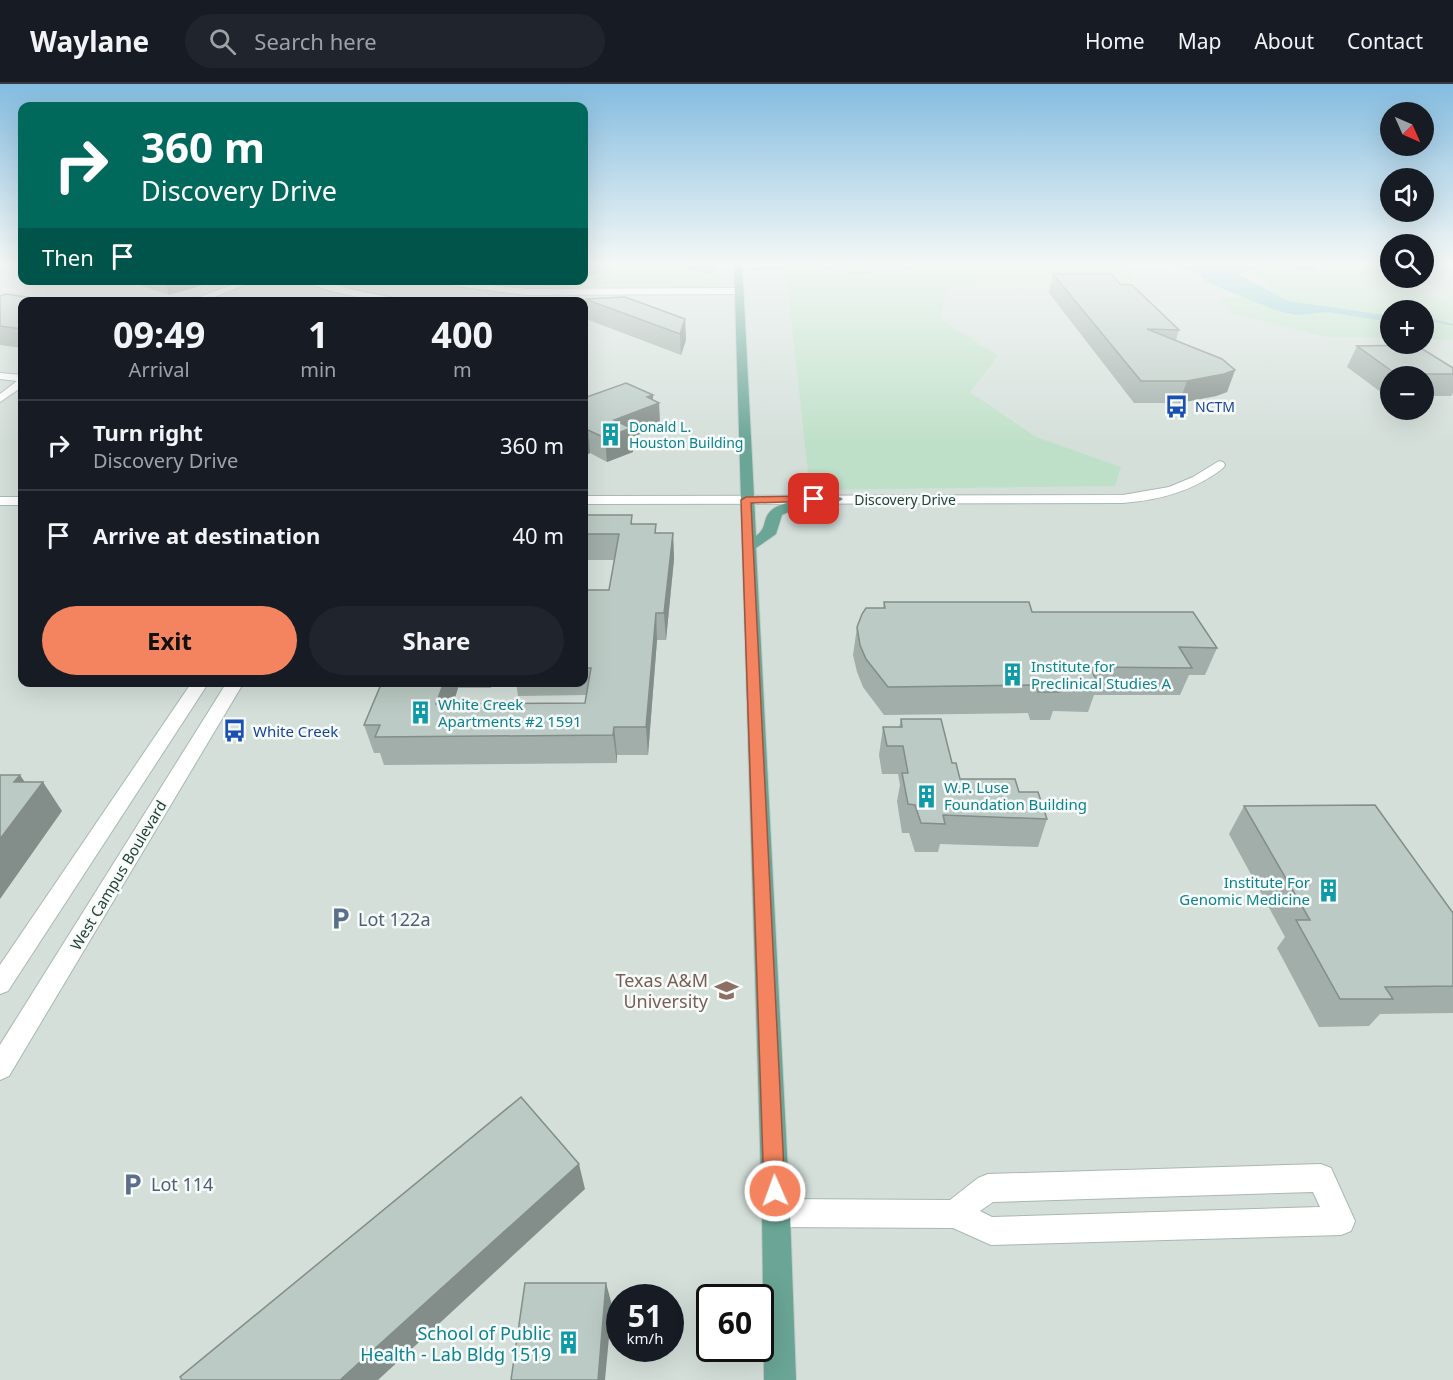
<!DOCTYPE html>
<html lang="en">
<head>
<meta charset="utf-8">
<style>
  :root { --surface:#171b24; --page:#20242c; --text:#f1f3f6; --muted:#9ea1a6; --line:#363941; --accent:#f4845f }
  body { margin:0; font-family:"Noto Sans",sans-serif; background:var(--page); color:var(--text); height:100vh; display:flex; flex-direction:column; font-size:22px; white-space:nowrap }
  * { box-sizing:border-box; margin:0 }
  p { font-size:20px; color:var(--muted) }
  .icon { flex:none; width:33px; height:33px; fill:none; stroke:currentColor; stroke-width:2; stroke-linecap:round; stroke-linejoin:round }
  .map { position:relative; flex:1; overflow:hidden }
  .side { position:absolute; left:18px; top:213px; width:570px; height:390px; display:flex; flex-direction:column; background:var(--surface); border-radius:12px; box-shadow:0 6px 24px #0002 }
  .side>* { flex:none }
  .top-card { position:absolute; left:18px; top:18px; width:570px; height:183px; border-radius:12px; box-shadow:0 6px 24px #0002; background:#00695c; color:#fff; overflow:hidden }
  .needle { width:39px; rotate:135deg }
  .fabs { position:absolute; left:1380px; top:18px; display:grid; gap:12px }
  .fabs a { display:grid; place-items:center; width:54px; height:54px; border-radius:50%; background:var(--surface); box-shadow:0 6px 24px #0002; font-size:30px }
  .speed { position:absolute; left:606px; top:1200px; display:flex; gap:12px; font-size:30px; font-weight:700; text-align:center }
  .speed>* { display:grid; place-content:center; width:78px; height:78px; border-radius:50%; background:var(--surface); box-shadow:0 6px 24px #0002; line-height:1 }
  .speed small { font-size:15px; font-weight:400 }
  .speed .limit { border:3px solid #111; border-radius:9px; background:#fff; color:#111 }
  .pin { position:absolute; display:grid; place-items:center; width:51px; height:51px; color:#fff; margin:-26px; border-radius:12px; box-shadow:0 3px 9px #0006 }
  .me { position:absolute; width:66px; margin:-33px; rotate:358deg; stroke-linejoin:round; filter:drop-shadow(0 0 4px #0008) }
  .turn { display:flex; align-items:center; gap:21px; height:126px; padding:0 24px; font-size:27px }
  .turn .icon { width:78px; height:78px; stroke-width:2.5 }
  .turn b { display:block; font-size:42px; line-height:51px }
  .then { display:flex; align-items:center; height:57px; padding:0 24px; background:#0003; gap:12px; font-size:22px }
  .eta { display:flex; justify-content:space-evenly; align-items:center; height:102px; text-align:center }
  .eta b { font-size:36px; font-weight:700; line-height:42px }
  .cta { display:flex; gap:12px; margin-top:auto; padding:12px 24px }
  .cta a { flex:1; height:69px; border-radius:36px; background:var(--accent); color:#111; font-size:24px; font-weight:700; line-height:69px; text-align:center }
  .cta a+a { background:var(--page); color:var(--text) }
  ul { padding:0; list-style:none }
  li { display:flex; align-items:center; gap:18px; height:90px; padding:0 24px; border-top:2px solid var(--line) }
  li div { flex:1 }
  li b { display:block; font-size:22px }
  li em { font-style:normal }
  header { display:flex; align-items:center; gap:36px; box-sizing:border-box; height:84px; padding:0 30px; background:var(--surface); border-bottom:2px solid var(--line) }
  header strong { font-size:28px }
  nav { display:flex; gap:33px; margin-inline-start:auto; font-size:21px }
  .search { width:420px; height:54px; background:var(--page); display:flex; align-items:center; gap:15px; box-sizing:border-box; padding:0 21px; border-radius:33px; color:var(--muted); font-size:22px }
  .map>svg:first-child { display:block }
</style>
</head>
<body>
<header>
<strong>Waylane</strong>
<div class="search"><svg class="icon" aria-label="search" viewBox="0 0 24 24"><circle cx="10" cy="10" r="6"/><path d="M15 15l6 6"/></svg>Search here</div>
<nav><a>Home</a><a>Map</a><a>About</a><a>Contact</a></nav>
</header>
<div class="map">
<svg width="1453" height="1296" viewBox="0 0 1453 1296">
  <rect width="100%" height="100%" fill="#e6efeb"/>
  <path fill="#d4dfda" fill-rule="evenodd" d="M 0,178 L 22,178 L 22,196 L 584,196 L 584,178 L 1390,178 L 1390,194 L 1424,194 L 1424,178 L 1453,178 L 1453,1296 L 0,1296 ZM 22,218 L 584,218 L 584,598 L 22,598 ZM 1390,226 L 1424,226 L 1424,260 L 1390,260 ZM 1390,292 L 1424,292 L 1424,326 L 1390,326 ZM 620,1214 L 670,1214 L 670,1264 L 620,1264 ZM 710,1214 L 760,1214 L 760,1264 L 710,1264 Z"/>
  <g fill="#bfe0c8">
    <path d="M 584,178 L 719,178 L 722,201 L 716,205 C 621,205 526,208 432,197 L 584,196 Z"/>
    <polygon points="785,178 1128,178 1133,196 976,198 947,206 940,234 998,272 970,308 1036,353 1121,383 1115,402 810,406"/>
    <polygon points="1232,178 1390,178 1390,194 1424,194 1424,186 1435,193 1383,199 1453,218 1453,256 1424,255 1424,226 1390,226 1390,254 1326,253 1230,229 1220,214 1274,211 1265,197"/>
  </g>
  <path fill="#8ec9d4" d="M 1160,178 L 1310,178 L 1317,188 C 1290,184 1264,178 1238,190 L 1288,217 L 1377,230 L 1390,230 L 1390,238 L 1327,228 L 1295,231 L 1275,226 L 1206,198 L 1199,189 Z"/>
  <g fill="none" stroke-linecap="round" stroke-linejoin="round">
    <g stroke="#8ec9d4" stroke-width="2">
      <path d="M 973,178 C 1000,186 1025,184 1052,178"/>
      <polyline points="754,185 782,184 803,179 856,190 955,178"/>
      <polyline points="1424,234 1453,241"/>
    </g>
    <g fill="#8ec9d4" fill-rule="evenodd">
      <polygon points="590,178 604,178 598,188 584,196 584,185"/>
      <polygon points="669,178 693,178 716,183 718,186 711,190 671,181"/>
      <path d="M 528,196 L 578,196 C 569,204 537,204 528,196 Z"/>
    </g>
    <defs>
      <g id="minor">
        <polygon points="244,196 258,196 201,218 187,218"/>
        <path d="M 302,196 L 318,196 L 358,207 L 416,218 C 384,218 330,211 302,196 Z"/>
        <polygon points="410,196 442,196 526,205 739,204 743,207 739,210 526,211"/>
        <polygon points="0,289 22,291 22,303 0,318 0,310 17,297 0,295"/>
        <path d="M 1219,377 L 1223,378 L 1225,381 L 1223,384 C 1194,407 1160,416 1123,419 L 584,420 L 584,412 L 1123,411 L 1169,403 L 1193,393 Z"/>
        <rect x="0" y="413" width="22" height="8"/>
        <polygon points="192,598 209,598 8,907 0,910 0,881"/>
        <polygon points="227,598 244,598 9,992 0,996 0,961"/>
        <path d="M 1321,1080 L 1331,1084 L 1355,1137 L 1351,1147 L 1341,1151 L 991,1161 L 953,1144 L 776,1143 L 766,1139 L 762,1129 L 766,1119 L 776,1115 L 950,1116 L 978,1094 L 988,1090 ZM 1313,1108 L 1320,1123 L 992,1133 L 980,1127 L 993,1118 Z"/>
      </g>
      <path id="major" d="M 734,178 L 742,178 L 756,452 C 769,442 761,434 773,425 C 784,417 834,407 843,415 C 833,423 798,422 782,431 L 776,450 L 756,464 L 790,1129 L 796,1296 L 764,1296 L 762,1129 Z"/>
    </defs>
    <use href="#minor" stroke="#a8b8b2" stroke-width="2"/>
    <use href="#major" stroke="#c2cac8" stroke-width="2"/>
    <use href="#minor" fill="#fff" fill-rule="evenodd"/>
    <use href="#major" fill="#6aa596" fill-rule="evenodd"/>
  </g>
  <g fill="#a1aea9">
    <polygon points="1053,190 1120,200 1179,246 1176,256 1235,286 1227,308 1216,312 1179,319 1134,319 1049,209"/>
    <polygon points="124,196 216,196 216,197 169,211"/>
    <polygon points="0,212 22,218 22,264 0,261"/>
    <polygon points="585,215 685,235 686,256 681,271 586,235"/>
    <polygon points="1357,262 1453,284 1453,309 1451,312 1424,312 1424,292 1390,292 1390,312 1386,312 1347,283"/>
    <polygon points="584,314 653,316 659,319 660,342 632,353 633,368 607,378 590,369 584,372"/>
    <polygon points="584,431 633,440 657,449 673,449 674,475 666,556 657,556 648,671 617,671 617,679 384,681 380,669 374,669 364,641 382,598 492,598 491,604 458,604 453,620 585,619 586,611 518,612 516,598 584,598 584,506 609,506 614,476 584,476"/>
    <polygon points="884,518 1032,528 1217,564 1205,591 1189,591 1180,611 1094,611 1088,628 1053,627 1050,636 1030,636 1028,629 884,631 863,603 857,588 853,571 857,543 883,524"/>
    <polygon points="901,635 952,679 960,695 1019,708 1047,735 1038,763 940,760 938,768 915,768 909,749 902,749 897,717 900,701 898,690 882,690 879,671 883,643 899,643"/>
    <polygon points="1244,722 1453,829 1453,929 1380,930 1369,942 1319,943 1277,864 1285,853 1229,750"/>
  </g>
  <g fill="#838d89">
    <polygon points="164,196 216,196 216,197 169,211"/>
    <polygon points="685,235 686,256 681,271 680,250"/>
    <polygon points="1235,286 1227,308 1216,312 1179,319 1187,297"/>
    <polygon points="653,311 653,321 659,319 660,342 632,353 633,368 607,378 605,354 614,336 647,313"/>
    <polygon points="588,346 590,369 584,372 584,347"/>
    <polygon points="673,449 674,475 666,556 664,529"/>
    <polygon points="656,529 657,556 648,671 646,643"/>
    <polygon points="444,598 457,598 458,604 444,648 436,620"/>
    <polygon points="614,643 617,671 617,679 613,651"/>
    <polygon points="20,691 33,710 43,698 62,727 0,815 0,755 14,698"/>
    <polygon points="579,1080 585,1105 378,1296 340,1296"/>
    <polygon points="606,1199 612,1221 605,1296 598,1296"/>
  </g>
  <g fill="#bbcac4" stroke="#838d89" stroke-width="1.5">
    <polygon points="1053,190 1111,190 1120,200 1132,201 1179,246 1147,245 1222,275 1235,286 1224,290 1187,297 1141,297"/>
    <polygon points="6,210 61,218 22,218 22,245 0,242 0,212"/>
    <polygon points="625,213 685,235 680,250 585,215"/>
    <polygon points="1416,261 1453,284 1453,290 1396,290 1357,262"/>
    <polygon points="626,299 653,311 647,313 659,319 614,336 631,344 605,354 588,346 584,347 584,314"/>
    <polygon points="584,431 632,431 631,440 656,440 655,449 673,449 664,529 656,529 646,643 614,643 613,651 375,653 380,641 364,641 382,598 444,598 436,620 585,619 591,584 584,584 584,506 609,506 619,450 584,450"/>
    <polygon points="884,518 1029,518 1032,528 1193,528 1217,564 1179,563 1192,584 1090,583 1098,600 1055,599 1059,608 1038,608 1036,601 888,603 866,575 860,561 857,543 862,530 866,524 885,524"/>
    <polygon points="901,635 941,635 952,679 956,679 960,695 1015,695 1019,708 1038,708 1047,735 943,731 945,740 921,739 915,721 908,720 902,689 908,689 903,662 887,662 883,643 902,643"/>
    <polygon points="0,691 20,691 14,698 43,698 0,755"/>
    <polygon points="1375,721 1453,829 1453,902 1385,903 1393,915 1340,915 1296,836 1310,836 1244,722"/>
    <polygon points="521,1013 579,1080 340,1296 182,1296 180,1293"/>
    <polygon points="525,1199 606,1199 598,1296 511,1296"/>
  </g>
  <linearGradient id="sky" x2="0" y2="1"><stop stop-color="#84bce0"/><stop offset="0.5" stop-color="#f4f8f6"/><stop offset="1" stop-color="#f4f8f6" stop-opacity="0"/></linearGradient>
  <rect width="1453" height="359" fill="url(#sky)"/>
  <polygon fill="#f4845f" stroke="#9f563e" stroke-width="1.5" points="814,412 819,415 817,417 751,419 785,1107 782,1115 775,1118 767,1115 764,1107 741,416 746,413"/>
  <defs>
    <symbol id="bus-bare" viewBox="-9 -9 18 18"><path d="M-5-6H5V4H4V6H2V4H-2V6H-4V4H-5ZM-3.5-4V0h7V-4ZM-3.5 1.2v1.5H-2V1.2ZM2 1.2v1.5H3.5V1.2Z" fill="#1a4fb4" stroke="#f7fbf9" stroke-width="2.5" paint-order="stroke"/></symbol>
    <symbol id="building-bare" viewBox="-9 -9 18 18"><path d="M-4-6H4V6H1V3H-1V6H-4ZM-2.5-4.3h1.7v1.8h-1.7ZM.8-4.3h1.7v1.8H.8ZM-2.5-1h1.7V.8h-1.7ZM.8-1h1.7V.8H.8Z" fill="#0f9aa8" stroke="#f7fbf9" stroke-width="2.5" paint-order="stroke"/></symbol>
    <symbol id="parking-bare" viewBox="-9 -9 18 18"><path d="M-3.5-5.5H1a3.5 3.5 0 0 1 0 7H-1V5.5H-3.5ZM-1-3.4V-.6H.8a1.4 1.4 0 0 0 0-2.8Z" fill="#5c6f8a" stroke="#f7fbf9" stroke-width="2.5" paint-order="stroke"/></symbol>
    <symbol id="university-bare" viewBox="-9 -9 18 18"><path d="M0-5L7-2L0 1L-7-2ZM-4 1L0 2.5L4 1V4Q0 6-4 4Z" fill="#8d6e63" stroke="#f7fbf9" stroke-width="2.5" paint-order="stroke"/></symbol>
  </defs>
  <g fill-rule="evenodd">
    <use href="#bus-bare" x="1160" y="306" width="33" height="33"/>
    <use href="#building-bare" x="594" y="334" width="33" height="33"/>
    <use href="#building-bare" x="996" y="574" width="33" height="33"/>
    <use href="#building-bare" x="404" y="612" width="33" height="33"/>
    <use href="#bus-bare" x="218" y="630" width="33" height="33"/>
    <use href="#building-bare" x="910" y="696" width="33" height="33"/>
    <use href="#building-bare" x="1312" y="790" width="33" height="33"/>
    <use href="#parking-bare" x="324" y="818" width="33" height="33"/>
    <use href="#university-bare" x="710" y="890" width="33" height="33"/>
    <use href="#parking-bare" x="116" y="1084" width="33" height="33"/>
    <use href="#building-bare" x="552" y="1242" width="33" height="33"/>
  </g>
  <g text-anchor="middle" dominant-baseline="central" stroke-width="5" stroke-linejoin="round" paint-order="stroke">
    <g font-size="14" fill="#164399" stroke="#f7fbf9" text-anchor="start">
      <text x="1195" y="322">NCTM</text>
    </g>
    <g font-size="14" fill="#0d838f" stroke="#f7fbf9" text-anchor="start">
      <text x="629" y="342">Donald L.<tspan x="629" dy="16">Houston Building</tspan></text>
    </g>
    <g font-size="14" fill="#24423a" stroke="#f7fbf9">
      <text x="905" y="415">Discovery Drive</text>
    </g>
    <g font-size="15" fill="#0d838f" stroke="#f7fbf9" text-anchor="start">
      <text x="1031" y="582">Institute for<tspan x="1031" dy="17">Preclinical Studies A</tspan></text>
      <text x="438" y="620">White Creek<tspan x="438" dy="17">Apartments #2 1591</tspan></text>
      <text x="944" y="703">W.P. Luse<tspan x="944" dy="17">Foundation Building</tspan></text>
      <text x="1310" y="798" text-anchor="end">Institute For<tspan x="1310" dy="17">Genomic Medicine</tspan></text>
    </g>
    <g font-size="15" fill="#164399" stroke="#f7fbf9" text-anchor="start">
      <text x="253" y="647">White Creek</text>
    </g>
    <g font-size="15" fill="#24423a" stroke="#f7fbf9">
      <text transform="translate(118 791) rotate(-59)">West Campus Boulevard</text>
    </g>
    <g font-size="18" fill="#4e5e75" stroke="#f7fbf9" text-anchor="start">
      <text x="358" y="835">Lot 122a</text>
      <text x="151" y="1100">Lot 114</text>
    </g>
    <g font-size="18" fill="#785e54" stroke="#f7fbf9" text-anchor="end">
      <text x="708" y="896">Texas A&amp;M<tspan x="708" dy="21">University</tspan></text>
    </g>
    <g font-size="18" fill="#0d838f" stroke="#f7fbf9" text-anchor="end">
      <text x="551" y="1249">School of Public<tspan x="551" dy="21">Health - Lab Bldg 1519</tspan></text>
    </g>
  </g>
</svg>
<div class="fabs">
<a><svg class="needle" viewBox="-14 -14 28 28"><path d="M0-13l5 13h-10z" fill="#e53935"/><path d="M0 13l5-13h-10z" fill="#9ea1a6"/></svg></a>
<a><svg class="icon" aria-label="sound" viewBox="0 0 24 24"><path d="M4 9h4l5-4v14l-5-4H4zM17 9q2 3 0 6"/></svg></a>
<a><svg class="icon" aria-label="search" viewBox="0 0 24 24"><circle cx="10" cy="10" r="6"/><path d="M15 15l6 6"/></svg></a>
<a>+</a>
<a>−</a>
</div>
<div class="speed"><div>51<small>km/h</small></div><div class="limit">60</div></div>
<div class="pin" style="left:814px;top:415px;background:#d93025"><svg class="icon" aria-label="arrive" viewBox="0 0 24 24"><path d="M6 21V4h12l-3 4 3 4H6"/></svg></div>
<svg class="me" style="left:775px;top:1107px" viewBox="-20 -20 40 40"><circle r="17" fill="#f4845f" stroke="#fff" stroke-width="3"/><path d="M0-11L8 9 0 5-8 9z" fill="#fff"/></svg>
<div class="top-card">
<div class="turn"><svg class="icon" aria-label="right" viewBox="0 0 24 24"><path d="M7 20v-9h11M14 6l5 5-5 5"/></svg><div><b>360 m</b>Discovery Drive</div></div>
<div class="then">Then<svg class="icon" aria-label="arrive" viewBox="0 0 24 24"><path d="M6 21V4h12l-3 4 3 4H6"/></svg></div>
</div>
<section class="side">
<div class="eta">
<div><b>09:49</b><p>Arrival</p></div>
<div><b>1</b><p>min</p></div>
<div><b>400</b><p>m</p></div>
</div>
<ul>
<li><svg class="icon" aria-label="right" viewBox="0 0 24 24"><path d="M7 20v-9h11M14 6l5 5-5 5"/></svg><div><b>Turn right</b><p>Discovery Drive</p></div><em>360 m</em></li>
<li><svg class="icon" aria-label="arrive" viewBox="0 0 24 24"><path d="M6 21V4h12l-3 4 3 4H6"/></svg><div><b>Arrive at destination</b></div><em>40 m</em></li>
</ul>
<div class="cta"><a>Exit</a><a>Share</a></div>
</section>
</div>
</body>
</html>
